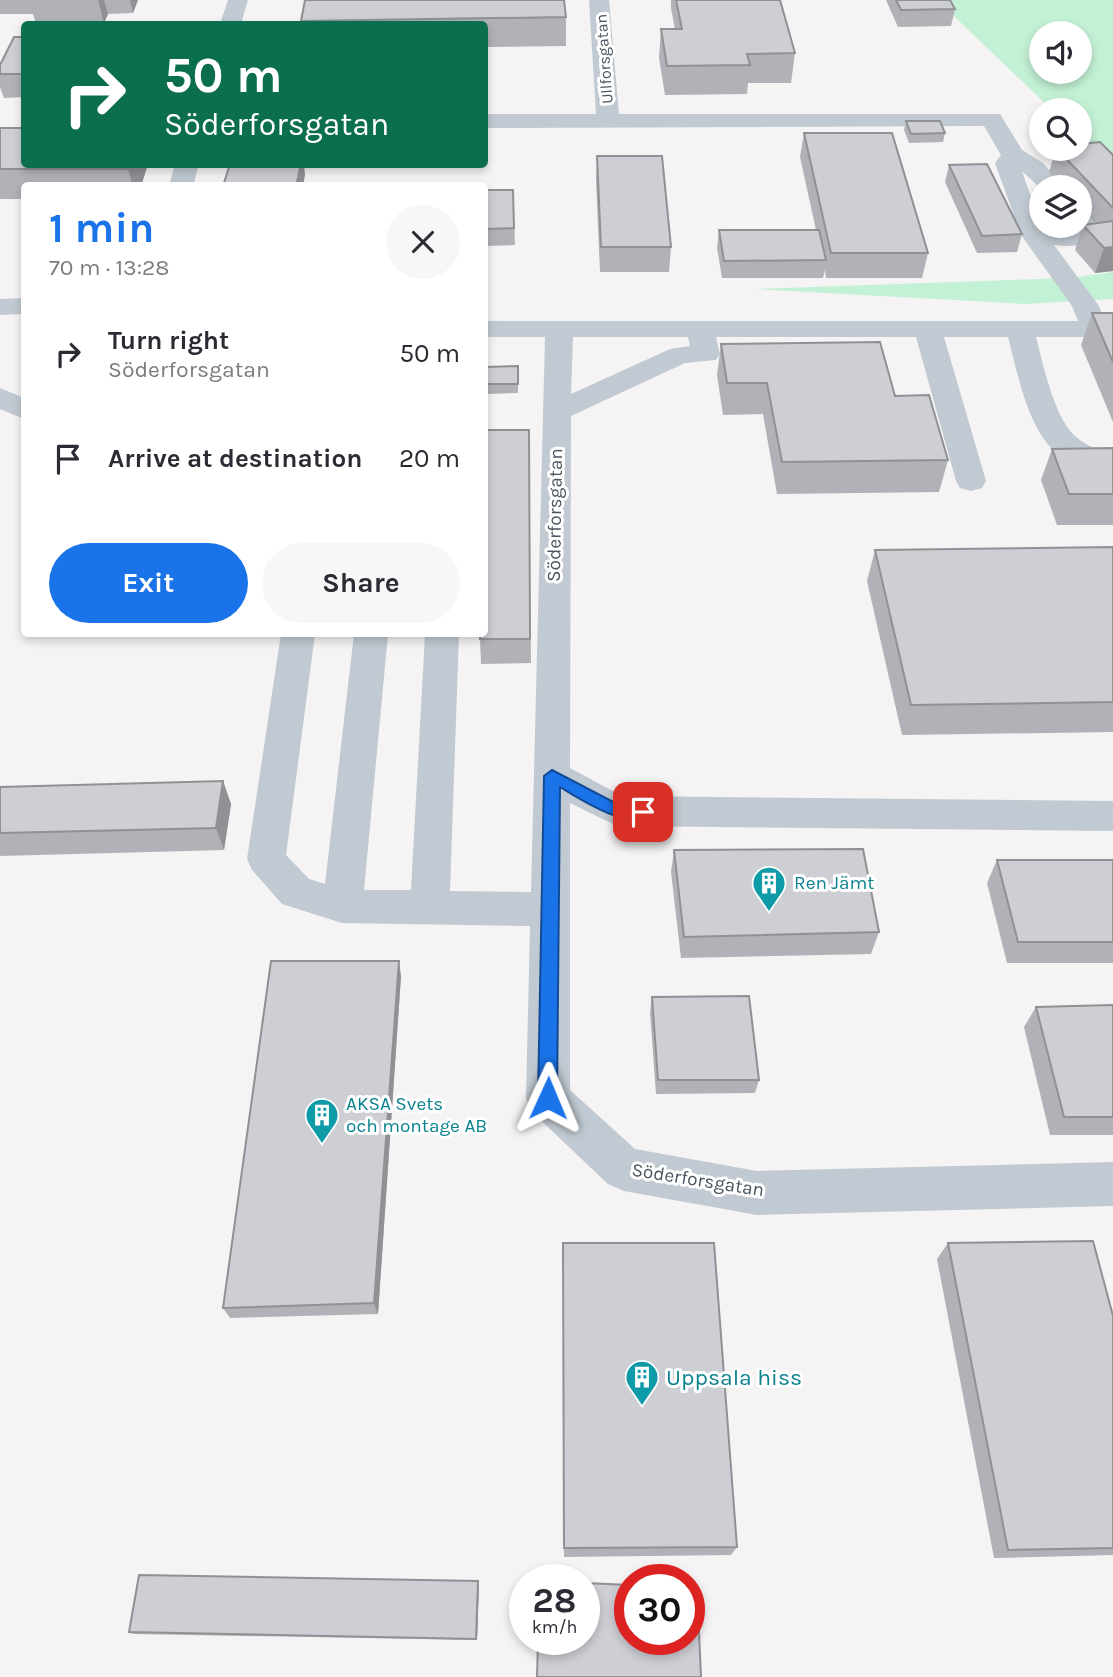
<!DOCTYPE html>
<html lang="en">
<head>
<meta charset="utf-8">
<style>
  :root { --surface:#fff; --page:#f7f7f7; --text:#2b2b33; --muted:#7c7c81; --accent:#1a73e8 }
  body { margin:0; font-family:Karla,sans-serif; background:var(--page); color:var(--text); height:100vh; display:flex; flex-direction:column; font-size:26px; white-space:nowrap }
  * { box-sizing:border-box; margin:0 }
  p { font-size:23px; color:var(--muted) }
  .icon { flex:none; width:38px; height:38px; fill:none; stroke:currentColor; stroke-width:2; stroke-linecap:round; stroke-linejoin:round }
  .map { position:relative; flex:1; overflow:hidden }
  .details { position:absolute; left:21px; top:182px; width:467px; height:455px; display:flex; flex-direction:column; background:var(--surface); border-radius:7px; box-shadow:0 4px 10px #0003 }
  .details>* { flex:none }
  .top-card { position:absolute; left:21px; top:21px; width:467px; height:147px; border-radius:7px; box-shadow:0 4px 10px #0003; background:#0b6e4f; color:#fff; overflow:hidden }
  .fabs { position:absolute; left:1029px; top:21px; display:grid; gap:14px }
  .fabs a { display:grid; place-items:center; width:63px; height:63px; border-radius:50%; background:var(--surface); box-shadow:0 4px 10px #0003; font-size:35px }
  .speed { position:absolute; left:509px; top:1564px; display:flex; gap:14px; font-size:35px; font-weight:700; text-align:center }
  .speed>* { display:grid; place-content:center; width:91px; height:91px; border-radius:50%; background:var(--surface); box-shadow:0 4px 10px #0003; line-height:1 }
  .speed small { font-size:18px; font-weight:400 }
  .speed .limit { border:10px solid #d22; background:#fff; color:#111 }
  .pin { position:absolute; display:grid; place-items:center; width:60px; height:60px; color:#fff; margin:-30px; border-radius:14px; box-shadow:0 4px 10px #0006 }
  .me { position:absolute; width:77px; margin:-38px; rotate:1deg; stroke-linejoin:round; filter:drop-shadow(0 0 5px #0008) }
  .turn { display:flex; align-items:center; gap:24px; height:147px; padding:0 28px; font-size:32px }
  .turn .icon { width:91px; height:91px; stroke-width:2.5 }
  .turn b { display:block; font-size:49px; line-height:60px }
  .round { display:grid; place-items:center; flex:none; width:74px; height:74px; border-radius:37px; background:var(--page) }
  .overview { display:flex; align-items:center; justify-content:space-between; height:119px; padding:0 28px }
  h1 { font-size:42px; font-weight:700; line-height:52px; color:var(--accent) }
  .primary-button { display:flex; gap:14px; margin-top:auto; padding:14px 28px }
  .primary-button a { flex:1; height:80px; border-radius:42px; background:var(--accent); color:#fff; font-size:28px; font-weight:700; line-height:80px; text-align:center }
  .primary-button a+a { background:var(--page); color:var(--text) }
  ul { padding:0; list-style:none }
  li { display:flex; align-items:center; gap:21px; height:105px; padding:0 28px }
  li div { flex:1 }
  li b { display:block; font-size:26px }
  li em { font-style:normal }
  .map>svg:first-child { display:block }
</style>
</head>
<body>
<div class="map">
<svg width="1113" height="1677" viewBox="0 0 1113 1677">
  <rect width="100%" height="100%" fill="#f5f3f3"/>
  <g fill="#c3f1d5" fill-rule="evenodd">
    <path d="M 937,0 L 1113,0 L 1113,176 L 1080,140 L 1080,110 L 1052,110 ZM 1041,33 L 1080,33 L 1080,72 L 1041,72 Z"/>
    <polygon points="1113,272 1113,299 1025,304 755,289 1069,278"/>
  </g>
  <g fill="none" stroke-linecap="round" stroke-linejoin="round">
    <g fill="#c1cad2" fill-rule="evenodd">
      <polygon points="228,0 248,0 241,24 220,24"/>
      <path d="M 589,0 L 609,0 L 619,114 L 1000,114 L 1022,150 L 1043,163 L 1065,187 L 1041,189 L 1022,171 L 1041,226 L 1069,231 L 1075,226 L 1080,226 L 1080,206 C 1093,210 1098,217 1102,230 C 1090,247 1073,247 1054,245 L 1099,306 L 1105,321 L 1113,321 L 1113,337 L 1036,337 C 1043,364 1054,416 1074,435 C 1084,445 1099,450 1113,455 L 1113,475 C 1094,470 1073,465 1057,453 C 1028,431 1017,371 1008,337 L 944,337 L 986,481 L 982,488 L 971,491 L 960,488 L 956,481 L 916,337 L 716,337 L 720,354 L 716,360 L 685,363 L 571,416 L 570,768 L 622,796 L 1113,801 L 1113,831 L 617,826 L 570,803 L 570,1090 L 635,1149 L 757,1171 L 1113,1162 L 1113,1206 L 757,1215 L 624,1191 L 608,1184 L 532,1112 L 526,1098 L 530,926 L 342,923 L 282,904 L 252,870 L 247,859 L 281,634 L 315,634 L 286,855 L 309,879 L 325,884 L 354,634 L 388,634 L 364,890 L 411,890 L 425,634 L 459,634 L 450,891 L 531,892 L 545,337 L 485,337 L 485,321 L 1078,321 L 1072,306 L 1021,235 L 995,163 L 1001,155 L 984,126 L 485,128 L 485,114 L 596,114 ZM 573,337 L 688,337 L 690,346 L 670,349 L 571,394 Z"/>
      <polygon points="175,164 199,164 193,186 169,186"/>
      <polygon points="24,298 24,314 0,315 0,299"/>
      <polygon points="0,388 24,398 24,419 0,409"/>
    </g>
  </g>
  <g fill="#b0b2b7">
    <polygon points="0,0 138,0 133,13 108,14 104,23 36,24 33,14 0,14"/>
    <polygon points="671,0 780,0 795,53 791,83 748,83 747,94 665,95 659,58 661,29 675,29 671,8"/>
    <polygon points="886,0 950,0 955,9 951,26 898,27"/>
    <polygon points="566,17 566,46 485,47 485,24 302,24 301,21"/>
    <polygon points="24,37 24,97 4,98 0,87 0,65"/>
    <polygon points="906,121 945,133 943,142 909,143 904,130"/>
    <polygon points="0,128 148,164 141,186 24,186 24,199 0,199"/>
    <polygon points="804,133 928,253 922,278 826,278 825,270 823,278 722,278 717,248 719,230 816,230 800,157"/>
    <polygon points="1056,149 1080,149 1113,155 1113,271 1095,273 1075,250 1083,225 1095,223 1080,206 1080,187 1063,187 1049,172"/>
    <polygon points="597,156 671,247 669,272 600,272 596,180"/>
    <polygon points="949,165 1022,234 1017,252 977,253 945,182"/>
    <polygon points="485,190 513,190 515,245 485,246"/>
    <polygon points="1092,313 1113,313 1113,422 1081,345"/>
    <polygon points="721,344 895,396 948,460 939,492 777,494 763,414 723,415 717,375"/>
    <polygon points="518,366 518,393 487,394 486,367"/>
    <polygon points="529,430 531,663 481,664 480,639"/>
    <polygon points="1113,448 1113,525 1057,525 1041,480 1052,449"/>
    <polygon points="1113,547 1113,732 902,735 867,581 875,550"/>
    <polygon points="223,781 231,804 224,850 0,856 0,787"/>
    <polygon points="674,850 879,932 871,954 681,958 671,872"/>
    <polygon points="997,860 1113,860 1113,963 1007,963 987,883"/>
    <polygon points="401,976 378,1314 230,1318 223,1308"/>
    <polygon points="652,997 759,1080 755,1093 656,1094 650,1012"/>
    <polygon points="1113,1005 1113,1135 1050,1135 1024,1027 1036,1007"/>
    <polygon points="563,1243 737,1547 731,1555 564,1557"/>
    <polygon points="948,1243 1113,1316 1113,1555 994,1558 937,1259"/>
    <polygon points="479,1584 477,1640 134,1634 129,1632"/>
  </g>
  <g fill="#909195">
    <polygon points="98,0 104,0 108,14 104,23"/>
    <polygon points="130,0 138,0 133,13"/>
    <polygon points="130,164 148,164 141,186 133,186 128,169"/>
    <polygon points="301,164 304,164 305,175 303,186 296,186"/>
    <polygon points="1113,247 1113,271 1095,273 1104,248"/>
    <polygon points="223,781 231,804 224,850 216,828"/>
    <polygon points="399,961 401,976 378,1314 374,1303"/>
    <polygon points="478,1581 479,1584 477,1640 476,1639"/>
  </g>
  <g fill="#cdcfd5" stroke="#909195" stroke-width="2">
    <polygon points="305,0 564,0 566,17 301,21"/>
    <polygon points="676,0 780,0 795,53 747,54 750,65 667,66 661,29 682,29"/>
    <polygon points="896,0 950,0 955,9 901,10"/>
    <polygon points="14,37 24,37 24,74 0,74 0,65"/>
    <polygon points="906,121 940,121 945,133 911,134"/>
    <polygon points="0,128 24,128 24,164 130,164 128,169 0,169"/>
    <polygon points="804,133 892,133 928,253 831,253"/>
    <polygon points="1100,142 1113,155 1113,208 1057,149 1080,149 1080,144"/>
    <polygon points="597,156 662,156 671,247 601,247"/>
    <polygon points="230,164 301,164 296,186 223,186"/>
    <polygon points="987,164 1022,234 982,236 949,165"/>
    <polygon points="485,190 513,190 514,228 485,229"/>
    <polygon points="1113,221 1113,247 1104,248 1083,225"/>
    <polygon points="719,230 819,230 826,260 724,261"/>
    <polygon points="1092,313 1113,313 1113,362"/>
    <polygon points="880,342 895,396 929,395 948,460 782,462 767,383 727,383 721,344"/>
    <polygon points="518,366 518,384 487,384 486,367"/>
    <polygon points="486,430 529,430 530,639 480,639 480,634 485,634"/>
    <polygon points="1113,448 1113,494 1069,494 1052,449"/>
    <polygon points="1113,547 1113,702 911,705 875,550"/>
    <polygon points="223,781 216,828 0,833 0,787"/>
    <polygon points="863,849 879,932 684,937 674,850"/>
    <polygon points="997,860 1113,860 1113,942 1018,942"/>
    <polygon points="271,961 399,961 374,1303 223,1308"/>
    <polygon points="749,996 759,1080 658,1080 652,997"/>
    <polygon points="1113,1005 1113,1117 1064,1117 1036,1007"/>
    <polygon points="1093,1241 1113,1316 1113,1548 1008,1550 948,1243"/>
    <polygon points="563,1243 714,1243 737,1547 564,1548"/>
    <polygon points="139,1575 478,1581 476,1639 129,1632"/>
    <polygon points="584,1583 630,1585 630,1640 690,1640 690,1587 697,1587 701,1677 537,1677 538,1640 584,1640"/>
  </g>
  <path fill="#1a73e8" stroke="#114b97" stroke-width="2" d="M 552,770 L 619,805 L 643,805 L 651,812 C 636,836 577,797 560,787 L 557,1098 L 554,1104 L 548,1106 L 541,1104 L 538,1098 L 544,776 Z"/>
  <defs>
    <symbol id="building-pin" viewBox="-11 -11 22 30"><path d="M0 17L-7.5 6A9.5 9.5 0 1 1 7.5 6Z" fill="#0f9aa8" stroke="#fff"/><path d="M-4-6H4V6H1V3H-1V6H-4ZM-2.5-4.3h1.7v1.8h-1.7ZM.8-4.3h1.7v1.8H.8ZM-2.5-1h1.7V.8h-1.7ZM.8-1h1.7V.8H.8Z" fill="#fff"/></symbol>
  </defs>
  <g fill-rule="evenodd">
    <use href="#building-pin" x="750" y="864" width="38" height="52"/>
    <use href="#building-pin" x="303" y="1096" width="38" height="52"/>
    <use href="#building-pin" x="623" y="1358" width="38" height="52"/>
  </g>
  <g text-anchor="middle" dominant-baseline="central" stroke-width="6" stroke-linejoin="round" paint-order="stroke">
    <g font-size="16" fill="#4a5661" stroke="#fff">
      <text transform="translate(604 59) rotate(-94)">Ullforsgatan</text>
    </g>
    <g font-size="19" fill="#4a5661" stroke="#fff">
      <text transform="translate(555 515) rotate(-89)">Söderforsgatan</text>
      <text transform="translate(698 1180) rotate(9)">Söderforsgatan</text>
    </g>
    <g font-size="19" fill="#0d838f" stroke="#fff" text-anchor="start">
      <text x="794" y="883">Ren Jämt</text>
      <text x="346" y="1104">AKSA Svets<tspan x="346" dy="22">och montage AB</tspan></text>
    </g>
    <g font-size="23" fill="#0d838f" stroke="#fff" text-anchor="start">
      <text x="666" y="1377">Uppsala hiss</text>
    </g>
  </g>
</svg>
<div class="fabs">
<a><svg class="icon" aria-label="sound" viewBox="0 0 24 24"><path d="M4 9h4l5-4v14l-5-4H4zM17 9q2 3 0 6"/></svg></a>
<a><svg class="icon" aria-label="search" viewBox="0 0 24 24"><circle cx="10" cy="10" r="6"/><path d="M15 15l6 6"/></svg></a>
<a><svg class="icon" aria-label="layers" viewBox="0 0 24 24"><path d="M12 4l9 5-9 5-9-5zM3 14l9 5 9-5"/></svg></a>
</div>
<div class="speed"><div>28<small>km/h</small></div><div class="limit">30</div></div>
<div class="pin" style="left:643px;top:812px;background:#d93025"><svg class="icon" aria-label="arrive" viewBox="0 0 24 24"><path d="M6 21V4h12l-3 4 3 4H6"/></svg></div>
<svg class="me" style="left:548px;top:1098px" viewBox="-20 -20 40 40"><path d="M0-17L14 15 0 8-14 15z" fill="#1a73e8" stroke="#fff" stroke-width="4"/></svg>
<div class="top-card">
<div class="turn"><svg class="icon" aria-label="right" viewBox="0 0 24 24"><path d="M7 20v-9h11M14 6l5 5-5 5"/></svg><div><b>50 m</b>Söderforsgatan</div></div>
</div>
<section class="details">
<div class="overview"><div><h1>1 min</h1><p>70 m · 13:28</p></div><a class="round"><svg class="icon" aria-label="close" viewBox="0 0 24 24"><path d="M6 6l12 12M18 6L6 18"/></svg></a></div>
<ul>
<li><svg class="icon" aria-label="right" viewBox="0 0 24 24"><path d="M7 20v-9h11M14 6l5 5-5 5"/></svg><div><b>Turn right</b><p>Söderforsgatan</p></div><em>50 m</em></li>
<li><svg class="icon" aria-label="arrive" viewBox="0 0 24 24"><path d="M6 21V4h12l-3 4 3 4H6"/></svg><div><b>Arrive at destination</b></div><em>20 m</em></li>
</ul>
<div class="primary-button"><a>Exit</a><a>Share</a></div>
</section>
</div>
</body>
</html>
